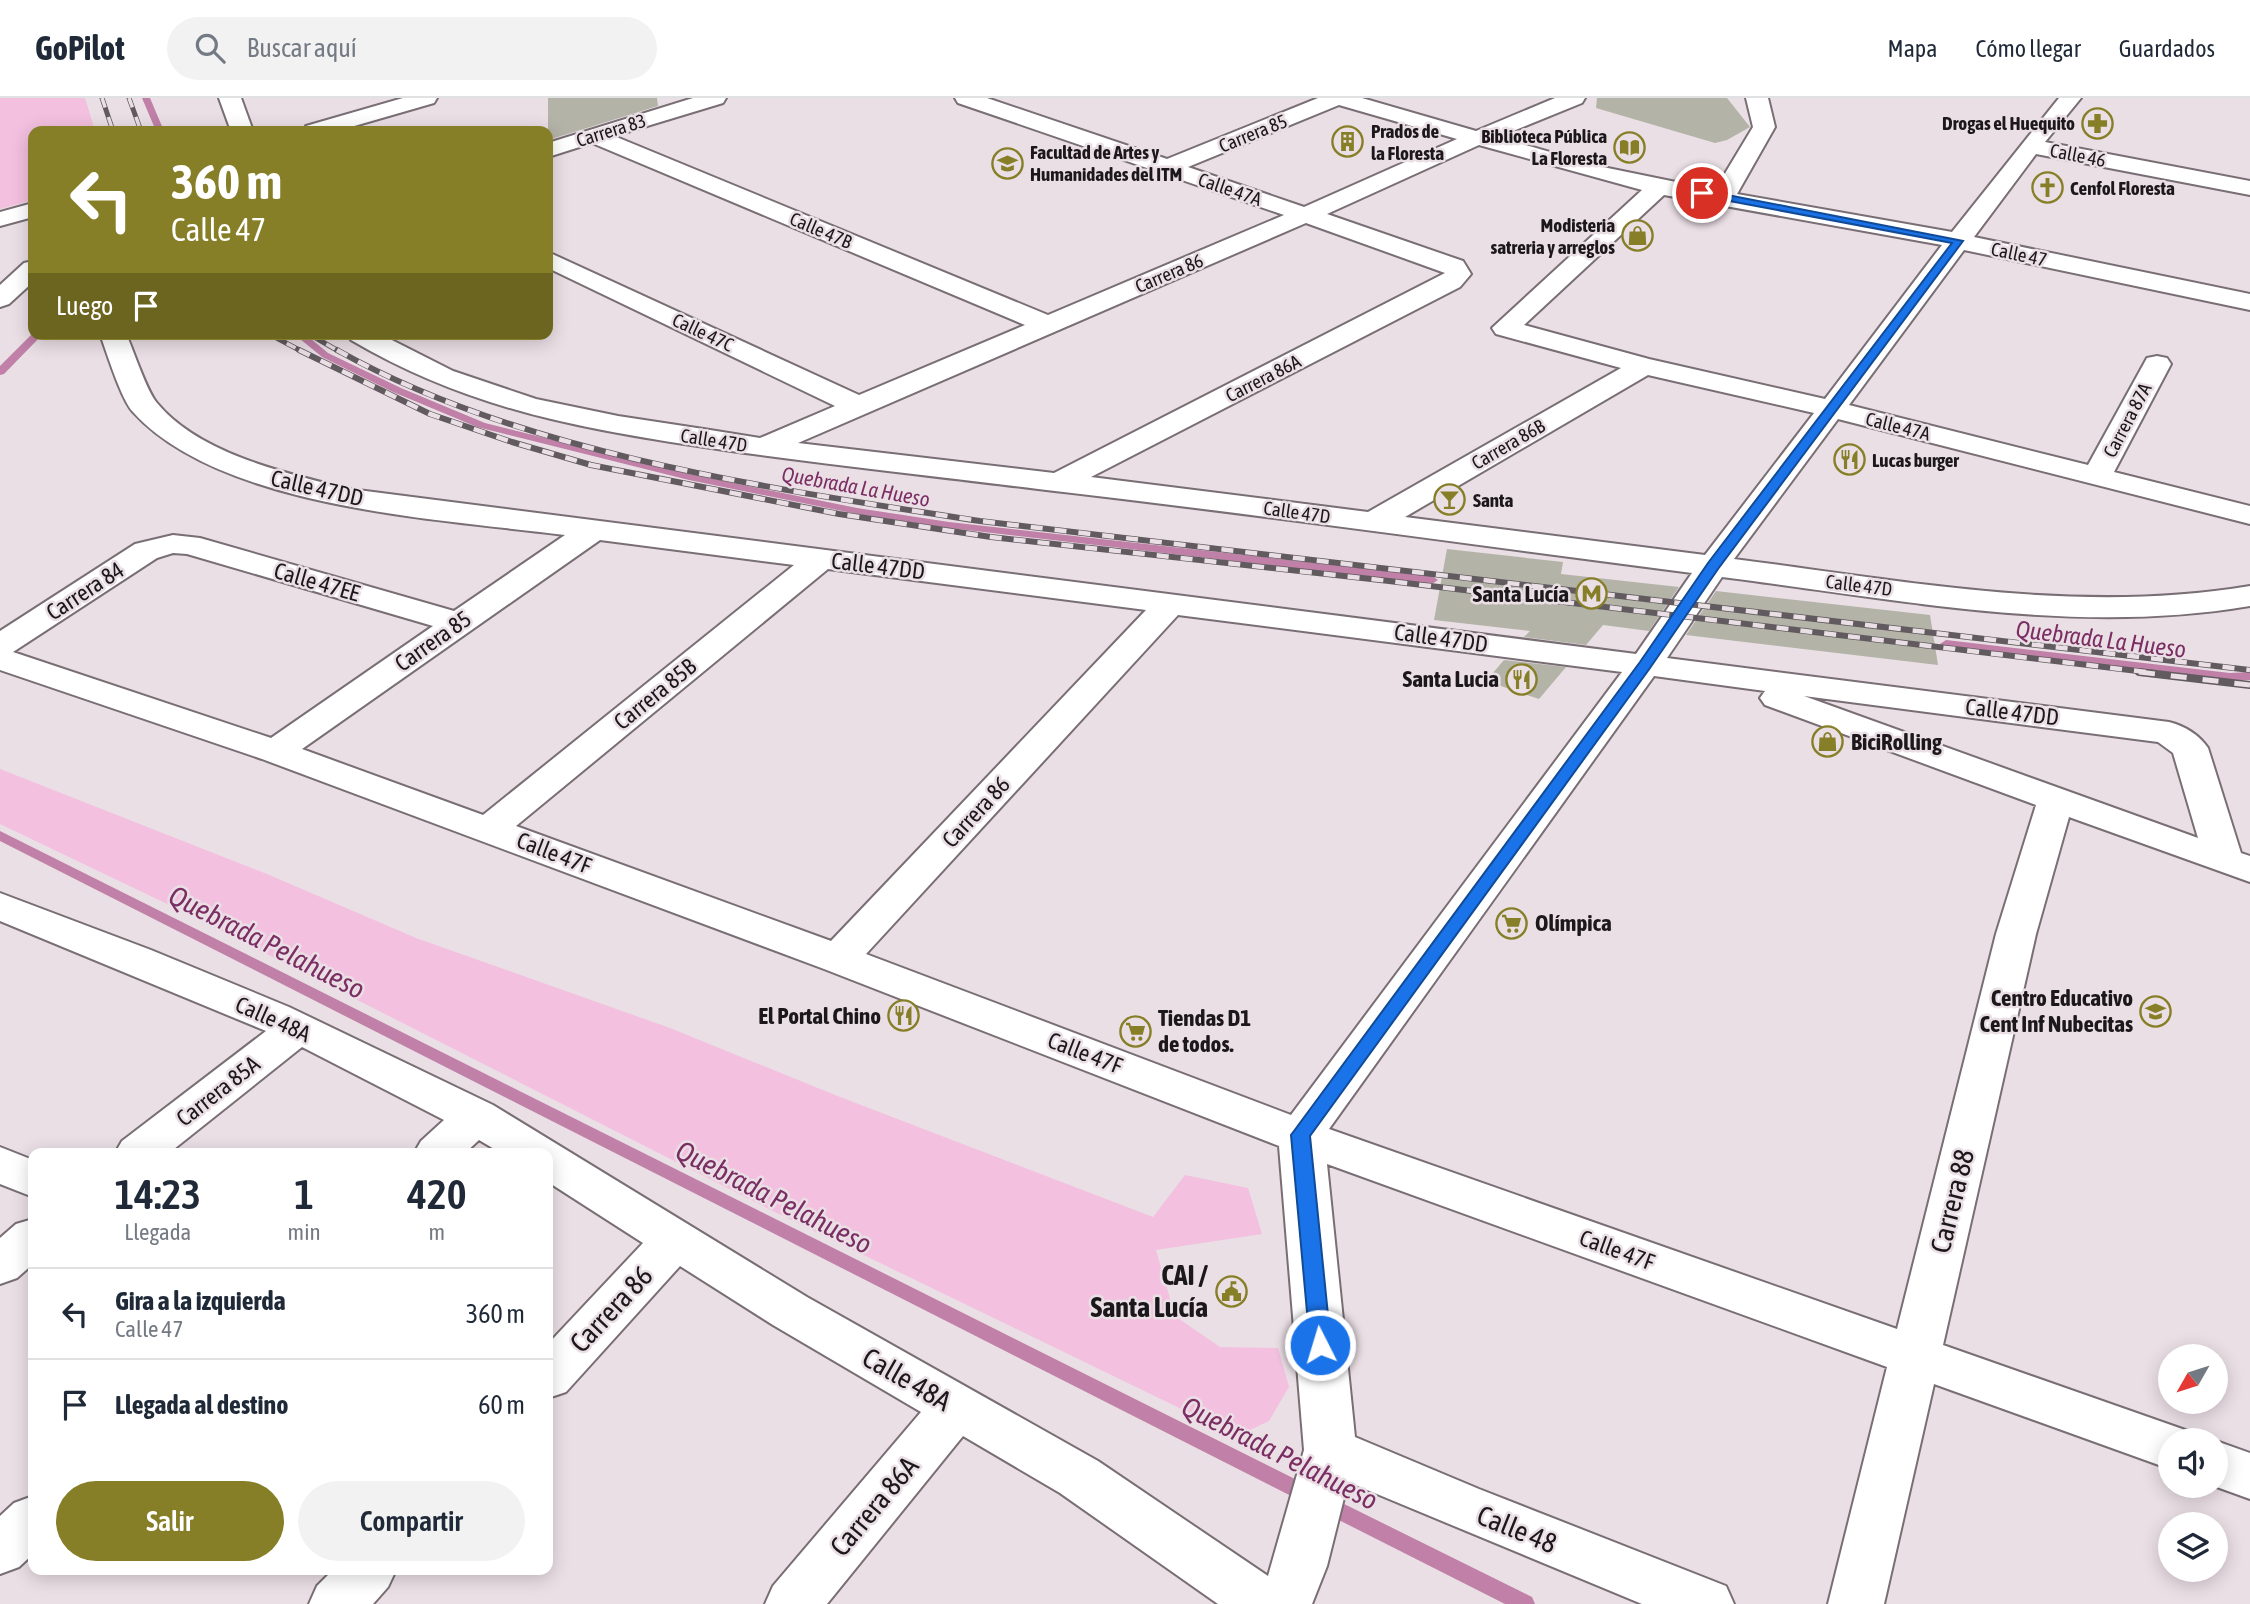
<!DOCTYPE html>
<html lang="es">
<head>
<meta charset="utf-8">
<style>
  :root { --surface:#fff; --page:#f2f2f3; --text:#1f2937; --muted:#747a83; --line:#e0e1e3; --accent:#877f27 }
  body { margin:0; font-family:"Asap Condensed",sans-serif; background:var(--page); color:var(--text); height:100vh; display:flex; flex-direction:column; font-size:26px; white-space:nowrap }
  * { box-sizing:border-box; margin:0 }
  p { font-size:23px; color:var(--muted) }
  .icon { flex:none; width:38px; height:38px; fill:none; stroke:currentColor; stroke-width:2; stroke-linecap:round; stroke-linejoin:round }
  .map { position:relative; flex:1; overflow:hidden }
  .panel { position:absolute; left:28px; top:1050px; width:525px; height:427px; display:flex; flex-direction:column; background:var(--surface); border-radius:14px; box-shadow:0 4px 18px #0003 }
  .panel>* { flex:none }
  .guide { position:absolute; left:28px; top:28px; width:525px; height:214px; border-radius:14px; box-shadow:0 4px 18px #0003; background:#877f27; color:#fff; overflow:hidden }
  .needle { width:46px; rotate:231deg }
  .fabs { position:absolute; left:2158px; top:1246px; display:grid; gap:14px }
  .fabs a { display:grid; place-items:center; width:70px; height:70px; border-radius:50%; background:var(--surface); box-shadow:0 4px 18px #0003; font-size:35px }
  .pin { position:absolute; display:grid; place-items:center; width:60px; height:60px; color:#fff; margin:-30px; border:4px solid #fff; border-radius:50%; box-shadow:0 2px 7px #0007 }
  .me { position:absolute; width:77px; margin:-38px; rotate:355deg; stroke-linejoin:round; filter:drop-shadow(0 0 5px #0008) }
  .turn { display:flex; align-items:center; gap:24px; height:147px; padding:0 28px; font-size:32px }
  .turn .icon { width:91px; height:91px; stroke-width:2.5 }
  .turn b { display:block; font-size:49px; line-height:60px }
  .then { display:flex; align-items:center; height:66px; padding:0 28px; background:#0003; gap:14px; font-size:26px }
  .eta { display:flex; justify-content:space-evenly; align-items:center; height:119px; text-align:center }
  .eta b { font-size:42px; font-weight:600; line-height:49px }
  .cta { display:flex; gap:14px; margin-top:auto; padding:14px 28px }
  .cta a { flex:1; height:80px; border-radius:42px; background:var(--accent); color:#fff; font-size:28px; font-weight:600; line-height:80px; text-align:center }
  .cta a+a { background:var(--page); color:var(--text) }
  ul { padding:0; list-style:none }
  li { display:flex; align-items:center; gap:21px; height:91px; padding:0 28px; border-top:2px solid var(--line) }
  li div { flex:1 }
  li b { display:block; font-size:26px }
  li em { font-style:normal }
  header { display:flex; align-items:center; gap:42px; box-sizing:border-box; height:98px; padding:0 35px; background:var(--surface); border-bottom:2px solid var(--line) }
  header strong { font-size:33px }
  nav { display:flex; gap:38px; margin-inline-start:auto; font-size:24px }
  .search { width:490px; height:63px; background:var(--page); display:flex; align-items:center; gap:18px; box-sizing:border-box; padding:0 24px; border-radius:38px; color:var(--muted); font-size:26px }
  .map>svg:first-child { display:block }
</style>
</head>
<body>
<header>
<strong>GoPilot</strong>
<div class="search"><svg class="icon" aria-label="search" viewBox="0 0 24 24"><circle cx="10" cy="10" r="6"/><path d="M15 15l6 6"/></svg>Buscar aquí</div>
<nav><a>Mapa</a><a>Cómo llegar</a><a>Guardados</a></nav>
</header>
<div class="map">
<svg width="2250" height="1506" viewBox="0 0 2250 1506">
  <rect width="100%" height="100%" fill="#eadfe5"/>
  <g fill="#f3c0df">
    <polygon points="0,0 85,0 95,33 33,33 33,102 0,111"/>
    <polygon points="0,671 267,776 416,840 670,930 835,997 1153,1119 1185,1077 1248,1090 1262,1136 1156,1152 1175,1218 1220,1249 1278,1250 1289,1289 1269,1323 1237,1338 777,1115 186,815 0,726"/>
  </g>
  <g fill="none" stroke-linecap="round" stroke-linejoin="round">
    <g fill="#c080a8" fill-rule="evenodd">
      <polygon points="142,0 150,0 164,33 156,33"/>
      <polygon points="33,235 43,236 4,276 0,277 0,268"/>
      <polygon points="294,236 305,236 328,255 401,290 485,325 689,376 857,410 949,424 1432,478 1438,482 1432,486 949,430 857,416 689,382 477,329 393,294 322,259"/>
      <polygon points="1946,542 2230,575 2250,574 2250,582 2230,583 1942,549 1940,546"/>
      <polygon points="0,733 1315,1391 1318,1397 1315,1403 1308,1405 1301,1403 0,743"/>
      <polygon points="1326,1397 1532,1499 1535,1506 1505,1506 1319,1412 1316,1406 1319,1400"/>
    </g>
  </g>
  <g fill="#b3b3a8">
    <polygon points="548,0 657,0 658,8 548,42"/>
    <polygon points="1597,0 1727,0 1750,29 1727,42 1715,45 1596,10"/>
    <polygon points="1447,451 1563,464 1561,476 1679,489 1649,533 1603,527 1586,547 1524,539 1530,533 1434,522"/>
    <polygon points="1716,493 1930,517 1938,567 1686,537"/>
    <polygon points="1504,562 1566,569 1539,601 1486,583"/>
  </g>
  <g fill="none" stroke-linecap="round" stroke-linejoin="round">
    <defs>
      <g id="minor">
        <polygon points="219,0 241,0 253,33 231,33"/>
        <polygon points="403,0 437,0 434,5 337,33 303,33 306,28"/>
        <path d="M 693,0 L 726,0 L 723,5 L 614,38 L 1048,217 L 1284,117 L 958,5 L 955,0 L 987,0 L 1167,61 L 1318,0 L 1362,0 L 1476,33 L 1555,0 L 1585,0 L 1582,5 L 1498,39 L 1598,68 L 1715,92 L 1753,29 L 1746,0 L 1768,0 L 1775,29 L 1737,96 L 1952,134 L 2059,0 L 2081,0 L 2045,44 L 2250,83 L 2250,97 L 2036,56 L 1974,139 L 2250,196 L 2250,212 L 1964,152 L 1849,307 L 2088,367 L 2147,260 L 2157,258 L 2167,260 L 2171,266 L 2114,374 L 2250,408 L 2250,426 L 1838,321 L 1734,461 C 1906,483 2078,517 2250,488 L 2250,508 C 2074,538 1897,501 1722,479 L 1667,560 L 2169,624 C 2185,628 2199,637 2208,650 L 2241,755 L 2250,758 L 2250,784 L 2069,719 L 2036,836 L 1943,1247 L 2188,1333 L 2193,1342 L 2170,1342 L 2170,1371 L 1934,1286 L 1884,1506 L 1828,1506 L 1887,1269 L 1327,1066 L 1355,1339 L 1479,1391 L 1726,1488 L 1734,1506 L 1642,1506 L 1348,1384 L 1327,1468 L 1312,1506 L 1218,1506 L 1060,1395 L 963,1338 L 827,1506 L 765,1506 L 773,1488 L 921,1314 L 773,1227 L 680,1168 L 566,1294 L 548,1300 L 548,1246 L 643,1145 L 548,1084 L 548,1055 L 501,1055 L 479,1042 L 465,1055 L 414,1055 L 421,1043 L 444,1022 L 302,949 L 169,1055 L 115,1055 L 122,1043 L 266,933 L 0,823 L 0,795 L 151,852 L 289,909 L 493,1007 L 807,1199 L 1098,1363 L 1268,1478 L 1304,1352 L 1279,1048 L 824,871 L 262,661 L 0,572 L 0,533 L 135,446 L 173,437 L 200,440 L 454,513 L 565,437 C 441,421 221,411 133,314 C 121,301 107,255 100,236 L 126,236 C 134,253 146,292 157,305 C 199,356 288,376 350,391 L 1636,556 L 1692,475 C 1474,447 1256,416 1038,391 C 933,378 828,367 724,352 C 587,332 472,313 351,242 L 347,236 L 380,236 L 453,273 L 536,301 L 618,318 L 710,332 L 760,340 L 835,308 L 548,170 L 548,154 L 859,297 L 1025,227 L 592,45 L 548,59 L 548,45 ZM 1339,7 L 1457,41 L 1304,109 L 1188,69 ZM 1479,47 L 1642,92 L 1492,230 L 1496,236 L 1621,270 L 1368,414 L 1091,379 L 1460,189 L 1471,176 L 1463,163 L 1327,116 ZM 1664,97 L 1942,147 L 1825,301 L 1649,261 L 1524,227 ZM 1306,125 L 1445,175 L 1054,375 L 798,345 ZM 1648,277 L 1814,315 L 1705,457 L 1405,419 ZM 600,442 L 794,467 L 483,717 L 302,651 ZM 173,455 L 187,456 L 433,528 L 271,640 L 13,554 L 157,460 ZM 828,471 L 1146,512 L 831,843 L 516,728 ZM 1178,517 L 1622,574 L 1291,1017 L 866,856 ZM 1654,578 L 1765,593 L 1760,600 L 1765,607 L 2036,707 L 1996,836 L 1897,1231 L 1329,1031 ZM 1804,598 L 2158,644 L 2173,655 L 2198,740 Z"/>
        <polygon points="33,105 33,119 0,128 0,114"/>
        <polygon points="33,163 33,184 9,206 0,209 0,187 24,165"/>
        <polygon points="0,1049 33,1062 33,1099 0,1086"/>
        <polygon points="33,1121 33,1166 17,1180 0,1186 0,1140 16,1126"/>
        <polygon points="2216,1343 2250,1355 2250,1401 2214,1388"/>
        <polygon points="33,1398 33,1456 19,1469 0,1476 0,1418 14,1405"/>
        <polygon points="333,1472 396,1472 388,1489 373,1506 309,1506 317,1488"/>
      </g>
    </defs>
    <use href="#minor" stroke="#786e74" stroke-width="4"/>
    <use href="#minor" fill="#fff" fill-rule="evenodd"/>
    <defs>
      <g id="rail-far2">
        <polyline points="102,0 113,33"/>
        <polyline points="129,0 141,33"/>
        <polyline points="269,236 303,254"/>
        <polyline points="309,236 340,254"/>
      </g>
      <g id="rail-far1">
        <polyline points="299,252 430,316 512,344 591,367 839,416 991,439 1389,483 2154,575"/>
        <path d="M 337,252 C 521,356 773,391 980,423 L 2250,572"/>
      </g>
      <polyline id="rail" points="2139,574 2250,587"/>
    </defs>
    <use href="#rail-far2" stroke="#615b5f" stroke-width="5"/>
    <use href="#rail-far1" stroke="#615b5f" stroke-width="6"/>
    <use href="#rail" stroke="#615b5f" stroke-width="8"/>
    <use href="#rail-far2" stroke="#eadfe5" stroke-width="3.5" stroke-dasharray="10" stroke-linecap="butt"/>
    <use href="#rail-far1" stroke="#eadfe5" stroke-width="4.5" stroke-dasharray="12" stroke-linecap="butt"/>
    <use href="#rail" stroke="#eadfe5" stroke-width="5" stroke-dasharray="16" stroke-linecap="butt"/>
  </g>
  <polygon fill="#1a73e8" stroke="#114b97" stroke-width="2" points="1702,92 1963,143 1718,471 1650,570 1310,1038 1331,1247 1327,1253 1320,1255 1313,1253 1310,1247 1291,1037 1294,1033 1640,564 1708,465 1952,145 1698,97 1697,95"/>
  <defs>
    <symbol id="pharmacy-ring" viewBox="-11 -11 22 22"><circle r="9.5" fill="#eadfe5" stroke="#877f27" stroke-width="1.5"/><path d="M-2-6h4v4h4v4h-4v4h-4v-4h-4v-4h4Z" fill="#877f27"/></symbol>
    <symbol id="building-ring" viewBox="-11 -11 22 22"><circle r="9.5" fill="#eadfe5" stroke="#877f27" stroke-width="1.5"/><path d="M-4-6H4V6H1V3H-1V6H-4ZM-2.5-4.3h1.7v1.8h-1.7ZM.8-4.3h1.7v1.8H.8ZM-2.5-1h1.7V.8h-1.7ZM.8-1h1.7V.8H.8Z" fill="#877f27"/></symbol>
    <symbol id="library-ring" viewBox="-11 -11 22 22"><circle r="9.5" fill="#eadfe5" stroke="#877f27" stroke-width="1.5"/><path d="M-6-4Q-3-5.5-.7-3.5V5Q-3 3-6 4ZM6-4Q3-5.5 .7-3.5V5Q3 3 6 4Z" fill="#877f27"/></symbol>
    <symbol id="university-ring" viewBox="-11 -11 22 22"><circle r="9.5" fill="#eadfe5" stroke="#877f27" stroke-width="1.5"/><path d="M0-5L7-2L0 1L-7-2ZM-4 1L0 2.5L4 1V4Q0 6-4 4Z" fill="#877f27"/></symbol>
    <symbol id="church-ring" viewBox="-11 -11 22 22"><circle r="9.5" fill="#eadfe5" stroke="#877f27" stroke-width="1.5"/><path d="M-1.2-6h2.4v3.5h3.3v2.4h-3.3V6h-2.4V-.1h-3.3v-2.4h3.3Z" fill="#877f27"/></symbol>
    <symbol id="shop-ring" viewBox="-11 -11 22 22"><circle r="9.5" fill="#eadfe5" stroke="#877f27" stroke-width="1.5"/><path d="M-5-2.5h2.3a2.7 3.5 0 0 1 5.4 0H5L5.5 6h-11ZM-1.5-2.5h3a1.5 2.3 0 0 0-3 0Z" fill="#877f27"/></symbol>
    <symbol id="restaurant-ring" viewBox="-11 -11 22 22"><circle r="9.5" fill="#eadfe5" stroke="#877f27" stroke-width="1.5"/><path d="M-5-6h1v4h1v-4h1v4h1v-4h1v5L-1.5 .5V6h-2V.5L-5-1ZM5-6V6H3V1.5H1.5Q1.5-4 5-6Z" fill="#877f27"/></symbol>
    <symbol id="bar-ring" viewBox="-11 -11 22 22"><circle r="9.5" fill="#eadfe5" stroke="#877f27" stroke-width="1.5"/><path d="M-6-5H6L.8 .8V4.5H3.5V6h-7V4.5H-.8V.8Z" fill="#877f27"/></symbol>
    <symbol id="metro-ring" viewBox="-11 -11 22 22"><circle r="9.5" fill="#eadfe5" stroke="#877f27" stroke-width="1.5"/><path d="M-5.5 5V-5H-3L0 0L3-5H5.5V5H3V-.5L0 4L-3-.5V5Z" fill="#877f27"/></symbol>
    <symbol id="supermarket-ring" viewBox="-11 -11 22 22"><circle r="9.5" fill="#eadfe5" stroke="#877f27" stroke-width="1.5"/><path d="M-6-5.5h2.5l.6 2H6L4.5 2H-2.5L-4.4-4H-6ZM-1.5 3.2a1.3 1.3 0 1 0 .1 0ZM3 3.2a1.3 1.3 0 1 0 .1 0Z" fill="#877f27"/></symbol>
    <symbol id="school-ring" viewBox="-11 -11 22 22"><circle r="9.5" fill="#eadfe5" stroke="#877f27" stroke-width="1.5"/><path d="M0-5L7-2L0 1L-7-2ZM-4 1L0 2.5L4 1V4Q0 6-4 4Z" fill="#877f27"/></symbol>
    <symbol id="civic-ring" viewBox="-11 -11 22 22"><circle r="9.5" fill="#eadfe5" stroke="#877f27" stroke-width="1.5"/><path d="M-.6-6.5H3V-4.5H.6V-3L4-1V1h2V6H-6V1h2V-1L-.6-3ZM-1.2 2.5V6h2.4V2.5Z" fill="#877f27"/></symbol>
  </defs>
  <g fill-rule="evenodd">
    <use href="#pharmacy-ring" x="2080" y="8" width="35" height="35"/>
    <use href="#building-ring" x="1330" y="26" width="35" height="35"/>
    <use href="#library-ring" x="1612" y="32" width="35" height="35"/>
    <use href="#university-ring" x="990" y="48" width="35" height="35"/>
    <use href="#church-ring" x="2030" y="72" width="35" height="35"/>
    <use href="#shop-ring" x="1620" y="120" width="35" height="35"/>
    <use href="#restaurant-ring" x="1832" y="344" width="35" height="35"/>
    <use href="#bar-ring" x="1432" y="384" width="35" height="35"/>
    <use href="#metro-ring" x="1574" y="478" width="35" height="35"/>
    <use href="#restaurant-ring" x="1504" y="564" width="35" height="35"/>
    <use href="#shop-ring" x="1810" y="626" width="35" height="35"/>
    <use href="#supermarket-ring" x="1494" y="808" width="35" height="35"/>
    <use href="#school-ring" x="2138" y="896" width="35" height="35"/>
    <use href="#restaurant-ring" x="886" y="900" width="35" height="35"/>
    <use href="#supermarket-ring" x="1118" y="916" width="35" height="35"/>
    <use href="#civic-ring" x="1214" y="1176" width="35" height="35"/>
  </g>
  <g text-anchor="middle" dominant-baseline="central" stroke-width="5" stroke-linejoin="round" paint-order="stroke">
    <g font-size="19" font-weight="bold" fill="#1b171a" stroke="#eadfe5" text-anchor="start">
      <text x="2075" y="25" text-anchor="end">Drogas el Huequito</text>
      <text x="1371" y="33">Prados de<tspan x="1371" dy="22">la Floresta</tspan></text>
      <text x="1607" y="38" text-anchor="end">Biblioteca Pública<tspan x="1607" dy="22">La Floresta</tspan></text>
      <text x="1030" y="54">Facultad de Artes y<tspan x="1030" dy="22">Humanidades del ITM</tspan></text>
      <text x="2070" y="90">Cenfol Floresta</text>
      <text x="1615" y="127" text-anchor="end">Modisteria<tspan x="1615" dy="22">satreria y arreglos</tspan></text>
      <text x="1872" y="362">Lucas burger</text>
      <text x="1473" y="402">Santa</text>
    </g>
    <g font-size="19" fill="#1b171a" stroke="#eadfe5">
      <text transform="translate(611 32) rotate(-17)">Carrera 83</text>
      <text transform="translate(1253 35) rotate(-22)">Carrera 85</text>
      <text transform="translate(2078 57) rotate(11)">Calle 46</text>
      <text transform="translate(1230 91) rotate(19)">Calle 47A</text>
      <text transform="translate(821 132) rotate(23)">Calle 47B</text>
      <text transform="translate(2019 156) rotate(12)">Calle 47</text>
      <text transform="translate(1169 175) rotate(-23)">Carrera 86</text>
      <text transform="translate(703 234) rotate(25)">Calle 47C</text>
      <text transform="translate(1263 280) rotate(-27)">Carrera 86A</text>
      <text transform="translate(2127 322) rotate(-62)">Carrera 87A</text>
      <text transform="translate(1898 328) rotate(14)">Calle 47A</text>
      <text transform="translate(714 342) rotate(9)">Calle 47D</text>
      <text transform="translate(1508 346) rotate(-30)">Carrera 86B</text>
      <text transform="translate(1297 414) rotate(8)">Calle 47D</text>
      <text transform="translate(1859 487) rotate(7)">Calle 47D</text>
    </g>
    <g font-size="21" font-style="italic" fill="#7b2e63" stroke="#eadfe5">
      <text transform="translate(856 388) rotate(10)">Quebrada La Hueso</text>
    </g>
    <g font-size="23" fill="#1b171a" stroke="#eadfe5">
      <text transform="translate(317 390) rotate(13)">Calle 47DD</text>
      <text transform="translate(878 468) rotate(7)">Calle 47DD</text>
      <text transform="translate(317 484) rotate(16)">Calle 47EE</text>
      <text transform="translate(85 493) rotate(-33)">Carrera 84</text>
      <text transform="translate(1441 540) rotate(8)">Calle 47DD</text>
      <text transform="translate(433 543) rotate(-35)">Carrera 85</text>
      <text transform="translate(655 596) rotate(-39)">Carrera 85B</text>
      <text transform="translate(2012 614) rotate(7)">Calle 47DD</text>
      <text transform="translate(976 714) rotate(-47)">Carrera 86</text>
      <text transform="translate(554 755) rotate(21)">Calle 47F</text>
      <text transform="translate(273 921) rotate(24)">Calle 48A</text>
      <text transform="translate(1085 955) rotate(21)">Calle 47F</text>
      <text transform="translate(218 993) rotate(-38)">Carrera 85A</text>
      <text transform="translate(1617 1152) rotate(20)">Calle 47F</text>
    </g>
    <g font-size="23" font-weight="bold" fill="#1b171a" stroke="#eadfe5" text-anchor="end">
      <text x="1569" y="496">Santa Lucía</text>
      <text x="1499" y="581">Santa Lucia</text>
      <text x="1851" y="644" text-anchor="start">BiciRolling</text>
      <text x="1535" y="825" text-anchor="start">Olímpica</text>
      <text x="2133" y="900">Centro Educativo<tspan x="2133" dy="26">Cent Inf Nubecitas</tspan></text>
      <text x="881" y="918">El Portal Chino</text>
      <text x="1158" y="920" text-anchor="start">Tiendas D1<tspan x="1158" dy="26">de todos.</tspan></text>
    </g>
    <g font-size="24" font-style="italic" fill="#7b2e63" stroke="#eadfe5">
      <text transform="translate(2101 541) rotate(7)">Quebrada La Hueso</text>
    </g>
    <g font-size="28" font-style="italic" fill="#7b2e63" stroke="#eadfe5">
      <text transform="translate(267 844) rotate(27)">Quebrada Pelahueso</text>
      <text transform="translate(774 1099) rotate(27)">Quebrada Pelahueso</text>
      <text transform="translate(1280 1355) rotate(27)">Quebrada Pelahueso</text>
    </g>
    <g font-size="28" fill="#1b171a" stroke="#eadfe5">
      <text transform="translate(1952 1103) rotate(-76)">Carrera 88</text>
      <text transform="translate(611 1211) rotate(-47)">Carrera 86</text>
      <text transform="translate(907 1281) rotate(30)">Calle 48A</text>
      <text transform="translate(874 1408) rotate(-50)">Carrera 86A</text>
      <text transform="translate(1517 1431) rotate(22)">Calle 48</text>
    </g>
    <g font-size="28" font-weight="bold" fill="#1b171a" stroke="#eadfe5" text-anchor="end">
      <text x="1208" y="1177">CAI /<tspan x="1208" dy="32">Santa Lucía</tspan></text>
    </g>
  </g>
</svg>
<div class="fabs">
<a><svg class="needle" viewBox="-14 -14 28 28"><path d="M0-13l5 13h-10z" fill="#e53935"/><path d="M0 13l5-13h-10z" fill="#747a83"/></svg></a>
<a><svg class="icon" aria-label="sound" viewBox="0 0 24 24"><path d="M4 9h4l5-4v14l-5-4H4zM17 9q2 3 0 6"/></svg></a>
<a><svg class="icon" aria-label="layers" viewBox="0 0 24 24"><path d="M12 4l9 5-9 5-9-5zM3 14l9 5 9-5"/></svg></a>
</div>
<div class="pin" style="left:1702px;top:95px;background:#d93025"><svg class="icon" aria-label="arrive" viewBox="0 0 24 24"><path d="M6 21V4h12l-3 4 3 4H6"/></svg></div>
<svg class="me" style="left:1320px;top:1247px" viewBox="-20 -20 40 40"><circle r="17" fill="#1a73e8" stroke="#fff" stroke-width="3"/><path d="M0-11L8 9 0 5-8 9z" fill="#fff"/></svg>
<div class="guide">
<div class="turn"><svg class="icon" aria-label="left" viewBox="0 0 24 24"><path d="M17 20v-9H6M10 6l-5 5 5 5"/></svg><div><b>360 m</b>Calle 47</div></div>
<div class="then">Luego<svg class="icon" aria-label="arrive" viewBox="0 0 24 24"><path d="M6 21V4h12l-3 4 3 4H6"/></svg></div>
</div>
<section class="panel">
<div class="eta">
<div><b>14:23</b><p>Llegada</p></div>
<div><b>1</b><p>min</p></div>
<div><b>420</b><p>m</p></div>
</div>
<ul>
<li><svg class="icon" aria-label="left" viewBox="0 0 24 24"><path d="M17 20v-9H6M10 6l-5 5 5 5"/></svg><div><b>Gira a la izquierda</b><p>Calle 47</p></div><em>360 m</em></li>
<li><svg class="icon" aria-label="arrive" viewBox="0 0 24 24"><path d="M6 21V4h12l-3 4 3 4H6"/></svg><div><b>Llegada al destino</b></div><em>60 m</em></li>
</ul>
<div class="cta"><a>Salir</a><a>Compartir</a></div>
</section>
</div>
</body>
</html>
